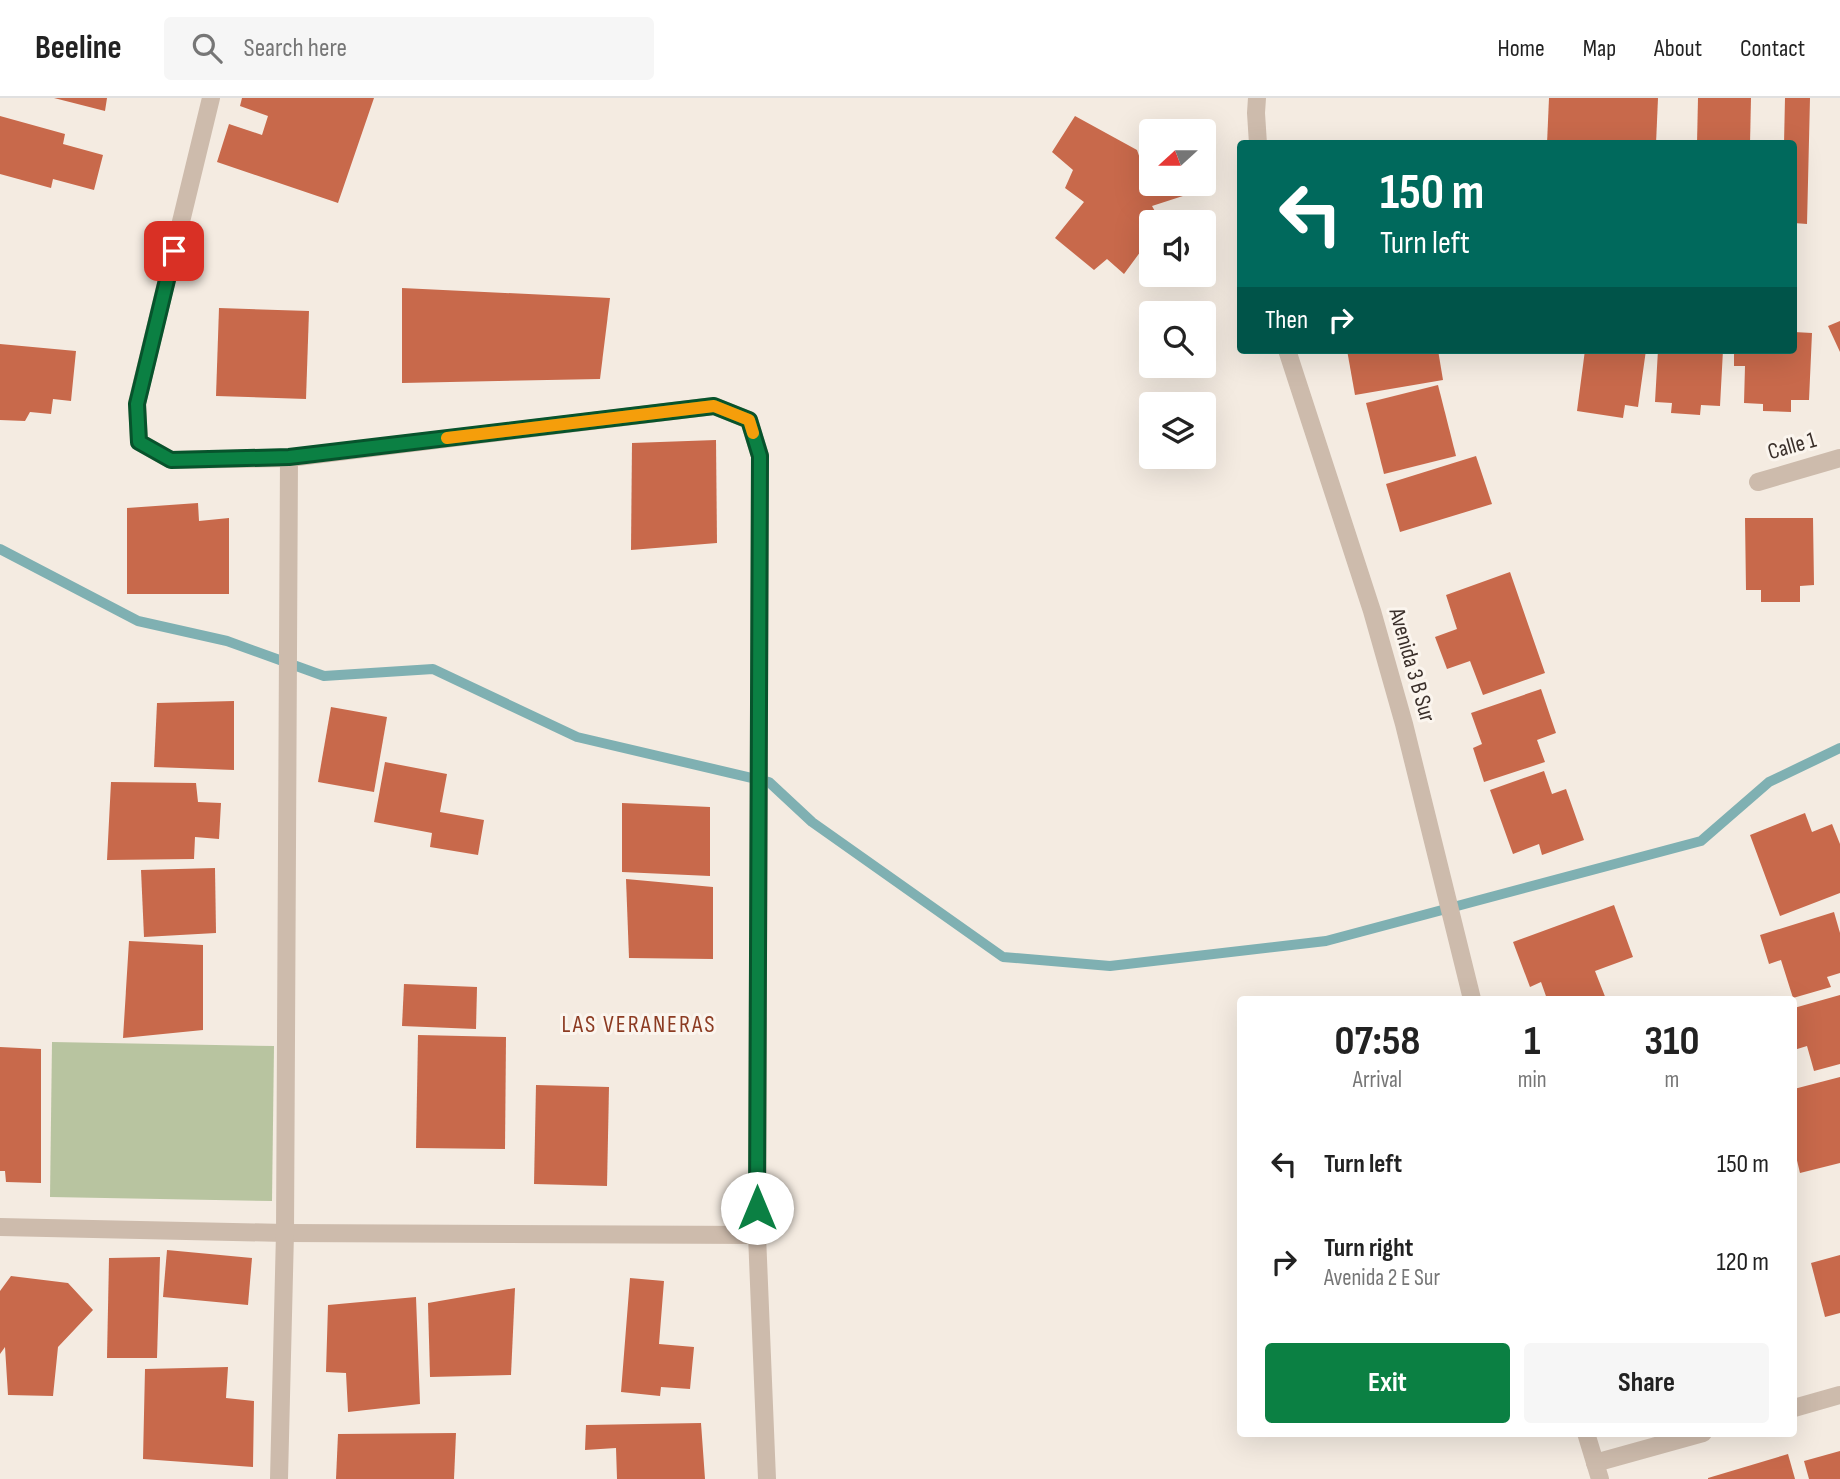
<!DOCTYPE html>
<html lang="en">
<head>
<meta charset="utf-8">
<style>
  :root { --surface:#fff; --page:#f6f6f6; --text:#222; --muted:#767676; --line:#e0e0e0; --accent:#0b8043 }
  body { margin:0; font-family:"Sofia Sans Condensed",sans-serif; background:var(--page); color:var(--text); height:100vh; display:flex; flex-direction:column; font-size:26px; white-space:nowrap }
  * { box-sizing:border-box; margin:0 }
  p { font-size:23px; color:var(--muted) }
  .icon { flex:none; width:38px; height:38px; fill:none; stroke:currentColor; stroke-width:2; stroke-linecap:round; stroke-linejoin:round }
  .map { position:relative; flex:1; overflow:hidden }
  .drawer { position:absolute; left:1237px; top:898px; width:560px; height:441px; display:flex; flex-direction:column; background:var(--surface); border-radius:7px; box-shadow:0 7px 28px #0002 }
  .drawer>* { flex:none }
  .banner { position:absolute; left:1237px; top:42px; width:560px; height:214px; border-radius:7px; box-shadow:0 7px 28px #0002; background:#00695c; color:#fff; overflow:hidden }
  .needle { width:46px; rotate:249deg }
  .buttons { position:absolute; left:1139px; top:21px; display:grid; gap:14px }
  .buttons a { display:grid; place-items:center; width:77px; height:77px; border-radius:7px; background:var(--surface); box-shadow:0 7px 28px #0002; font-size:35px }
  .pin { position:absolute; display:grid; place-items:center; width:60px; height:60px; color:#fff; margin:-30px; border-radius:14px; box-shadow:0 4px 10px #0006 }
  .me { position:absolute; width:77px; margin:-38px; rotate:0deg; stroke-linejoin:round; filter:drop-shadow(0 0 5px #0008) }
  .turn { display:flex; align-items:center; gap:24px; height:147px; padding:0 28px; font-size:32px }
  .turn .icon { width:91px; height:91px; stroke-width:2.5 }
  .turn b { display:block; font-size:49px; line-height:60px }
  .then { display:flex; align-items:center; height:66px; padding:0 28px; background:#0003; gap:14px; font-size:26px }
  .eta { display:flex; justify-content:space-evenly; align-items:center; height:119px; text-align:center }
  .eta b { font-size:42px; font-weight:700; line-height:49px }
  .button { display:flex; gap:14px; margin-top:auto; padding:14px 28px }
  .button a { flex:1; height:80px; border-radius:7px; background:var(--accent); color:#fff; font-size:28px; font-weight:700; line-height:80px; text-align:center }
  .button a+a { background:var(--page); color:var(--text) }
  ul { padding:0; list-style:none }
  li { display:flex; align-items:center; gap:21px; height:98px; padding:0 28px }
  li div { flex:1 }
  li b { display:block; font-size:26px }
  li em { font-style:normal }
  header { display:flex; align-items:center; gap:42px; box-sizing:border-box; height:98px; padding:0 35px; background:var(--surface); border-bottom:2px solid var(--line) }
  header strong { font-size:33px }
  nav { display:flex; gap:38px; margin-inline-start:auto; font-size:24px }
  .search { width:490px; height:63px; background:var(--page); display:flex; align-items:center; gap:18px; box-sizing:border-box; padding:0 24px; border-radius:7px; color:var(--muted); font-size:26px }
  .map>svg:first-child { display:block }
</style>
</head>
<body>
<header>
<strong>Beeline</strong>
<div class="search"><svg class="icon" aria-label="search" viewBox="0 0 24 24"><circle cx="10" cy="10" r="6"/><path d="M15 15l6 6"/></svg>Search here</div>
<nav><a>Home</a><a>Map</a><a>About</a><a>Contact</a></nav>
</header>
<div class="map">
<svg width="1840" height="1381" viewBox="0 0 1840 1381">
  <rect width="100%" height="100%" fill="#f4ebe1"/>
  <polygon fill="#b8c4a0" points="52,944 274,948 272,1103 50,1099"/>
  <g fill="none" stroke-linecap="round" stroke-linejoin="round">
    <polyline stroke="#7fb0b2" stroke-width="10" points="0,451 138,523 227,543 324,578 433,571 577,639 769,684 812,724 1003,859 1110,868 1326,843 1701,743 1769,684 1840,650"/>
  </g>
  <g fill="#c8694b">
    <polygon points="54,0 107,0 105,13"/>
    <polygon points="242,0 374,0 338,105 217,64 229,26 262,37 268,18 240,8"/>
    <polygon points="1549,0 1658,0 1656,46 1547,46"/>
    <polygon points="1698,0 1751,0 1750,46 1697,46"/>
    <polygon points="1785,0 1810,0 1807,126 1794,125 1794,46 1784,46"/>
    <polygon points="0,18 65,36 63,46 103,57 94,92 53,81 51,90 0,76"/>
    <polygon points="1075,18 1137,52 1144,72 1152,70 1152,86 1183,86 1186,97 1152,108 1161,124 1152,124 1152,138 1124,176 1107,161 1094,172 1055,140 1084,104 1065,90 1073,72 1052,54"/>
    <polygon points="402,190 610,200 600,281 402,285"/>
    <polygon points="219,210 309,213 306,301 216,298"/>
    <polygon points="1840,223 1840,254 1828,228"/>
    <polygon points="1794,234 1812,235 1809,302 1791,302 1791,314 1763,313 1763,306 1744,305 1745,268 1734,268 1734,252 1794,252"/>
    <polygon points="0,246 76,253 71,303 53,301 51,316 30,314 25,323 0,322"/>
    <polygon points="1347,252 1438,252 1443,282 1355,297"/>
    <polygon points="1585,252 1646,252 1638,309 1625,307 1623,320 1577,313"/>
    <polygon points="1658,252 1723,252 1720,308 1701,307 1700,317 1671,315 1672,305 1655,304"/>
    <polygon points="1438,287 1456,358 1384,376 1366,305"/>
    <polygon points="716,342 717,445 631,452 632,345"/>
    <polygon points="1476,358 1492,406 1400,434 1386,386"/>
    <polygon points="198,405 199,423 229,420 229,496 127,496 127,410"/>
    <polygon points="1745,420 1813,420 1814,487 1800,488 1800,504 1761,504 1761,492 1746,492"/>
    <polygon points="1510,474 1545,575 1483,597 1470,563 1447,571 1435,539 1457,531 1446,497"/>
    <polygon points="1541,591 1556,635 1537,642 1545,664 1484,684 1473,650 1482,646 1471,615"/>
    <polygon points="234,603 234,672 154,669 157,605"/>
    <polygon points="331,609 387,619 374,694 318,684"/>
    <polygon points="385,664 447,676 440,714 484,722 478,757 430,749 432,735 374,724"/>
    <polygon points="1544,673 1552,696 1566,691 1584,742 1542,757 1539,746 1513,756 1490,692"/>
    <polygon points="111,684 196,685 198,704 221,705 219,741 195,739 194,761 107,762"/>
    <polygon points="622,705 710,709 710,778 622,774"/>
    <polygon points="1805,715 1812,734 1832,726 1840,746 1840,795 1780,818 1750,737"/>
    <polygon points="215,770 216,835 144,839 141,772"/>
    <polygon points="626,781 713,789 713,861 629,860"/>
    <polygon points="1614,807 1633,859 1595,873 1606,901 1547,901 1541,884 1530,889 1513,844"/>
    <polygon points="1834,814 1840,835 1840,875 1827,879 1831,889 1793,900 1781,862 1769,866 1760,837"/>
    <polygon points="129,843 203,847 203,932 123,940"/>
    <polygon points="404,886 477,889 476,931 402,928"/>
    <polygon points="1840,897 1840,966 1814,973 1807,948 1794,952 1794,910"/>
    <polygon points="418,937 506,939 505,1051 416,1050"/>
    <polygon points="0,949 41,951 41,1085 6,1084 5,1073 0,1073"/>
    <polygon points="1840,979 1840,1065 1800,1075 1794,1050 1794,991"/>
    <polygon points="536,987 609,989 607,1088 534,1086"/>
    <polygon points="167,1152 252,1160 248,1207 163,1199"/>
    <polygon points="1840,1157 1840,1215 1825,1219 1811,1165"/>
    <polygon points="160,1159 157,1260 107,1260 109,1160"/>
    <polygon points="11,1178 68,1185 93,1212 58,1249 53,1298 8,1297 5,1249 0,1256 0,1193"/>
    <polygon points="630,1180 664,1183 659,1246 694,1249 690,1291 661,1289 660,1298 621,1294"/>
    <polygon points="515,1190 511,1277 430,1279 428,1205"/>
    <polygon points="416,1199 420,1306 348,1314 346,1275 326,1274 328,1207"/>
    <polygon points="228,1269 226,1300 254,1303 253,1369 143,1361 145,1271"/>
    <polygon points="701,1325 705,1381 617,1381 616,1350 585,1352 586,1327"/>
    <polygon points="456,1335 454,1381 336,1381 338,1336"/>
    <polygon points="1840,1353 1840,1381 1809,1381 1804,1363"/>
    <polygon points="1788,1356 1795,1381 1708,1381 1708,1380"/>
  </g>
  <g fill="none" stroke-linecap="round" stroke-linejoin="round">
    <g stroke="#cdbbac" stroke-width="18">
      <polyline points="211,0 137,305 139,344 171,362 289,360 714,308 749,322 760,358 757,1137 767,1381"/>
      <polyline points="1758,384 1840,360"/>
      <polyline points="0,1129 285,1135 757,1137"/>
      <polyline points="1794,1310 1840,1297"/>
      <polyline points="1595,1365 1703,1335"/>
      <polyline points="279,1381 285,1135 289,360"/>
    </g>
    <g stroke="#cdbbac" stroke-width="18">
      <polyline points="1257,0 1256,15 1258,46"/>
      <polyline points="1287,252 1372,513 1404,626 1472,901"/>
      <polyline points="1586,1335 1600,1381"/>
    </g>
  </g>
  <g fill="none" stroke-linecap="round" stroke-linejoin="round">
    <defs>
      <polyline id="route" points="174,153 137,306 139,344 171,362 289,359 714,308 749,322 760,358 757,1110"/>
    </defs>
    <use href="#route" stroke="#07532c" stroke-width="18"/>
    <use href="#route" stroke="#0b8043" stroke-width="12"/>
    <polyline stroke="#f59e0b" stroke-width="12" points="447,340 714,308 749,322 753,335"/>
  </g>
  <g text-anchor="middle" dominant-baseline="central" stroke-width="6" stroke-linejoin="round" paint-order="stroke">
    <g font-size="23" fill="#3b302b" stroke="#fbf5ee">
      <text transform="translate(1792 348) rotate(-16)">Calle 1</text>
      <text transform="translate(1412 567) rotate(74)">Avenida 3 B Sur</text>
    </g>
    <g font-size="24" letter-spacing="2" fill="#8c3b22" stroke="#fbf5ee">
      <text x="639" y="926">LAS VERANERAS</text>
    </g>
  </g>
</svg>
<div class="buttons">
<a><svg class="needle" viewBox="-14 -14 28 28"><path d="M0-13l5 13h-10z" fill="#e53935"/><path d="M0 13l5-13h-10z" fill="#767676"/></svg></a>
<a><svg class="icon" aria-label="sound" viewBox="0 0 24 24"><path d="M4 9h4l5-4v14l-5-4H4zM17 9q2 3 0 6"/></svg></a>
<a><svg class="icon" aria-label="search" viewBox="0 0 24 24"><circle cx="10" cy="10" r="6"/><path d="M15 15l6 6"/></svg></a>
<a><svg class="icon" aria-label="layers" viewBox="0 0 24 24"><path d="M12 4l9 5-9 5-9-5zM3 14l9 5 9-5"/></svg></a>
</div>
<div class="pin" style="left:174px;top:153px;background:#d93025"><svg class="icon" aria-label="arrive" viewBox="0 0 24 24"><path d="M6 21V4h12l-3 4 3 4H6"/></svg></div>
<svg class="me" style="left:757px;top:1110px" viewBox="-20 -20 40 40"><circle r="19" fill="#fff"/><path d="M0-13L10 11 0 6-10 11z" fill="#0b8043"/></svg>
<div class="banner">
<div class="turn"><svg class="icon" aria-label="left" viewBox="0 0 24 24"><path d="M17 20v-9H6M10 6l-5 5 5 5"/></svg><div><b>150 m</b>Turn left</div></div>
<div class="then">Then<svg class="icon" aria-label="right" viewBox="0 0 24 24"><path d="M7 20v-9h11M14 6l5 5-5 5"/></svg></div>
</div>
<section class="drawer">
<div class="eta">
<div><b>07:58</b><p>Arrival</p></div>
<div><b>1</b><p>min</p></div>
<div><b>310</b><p>m</p></div>
</div>
<ul>
<li><svg class="icon" aria-label="left" viewBox="0 0 24 24"><path d="M17 20v-9H6M10 6l-5 5 5 5"/></svg><div><b>Turn left</b></div><em>150 m</em></li>
<li><svg class="icon" aria-label="right" viewBox="0 0 24 24"><path d="M7 20v-9h11M14 6l5 5-5 5"/></svg><div><b>Turn right</b><p>Avenida 2 E Sur</p></div><em>120 m</em></li>
</ul>
<div class="button"><a>Exit</a><a>Share</a></div>
</section>
</div>
</body>
</html>
